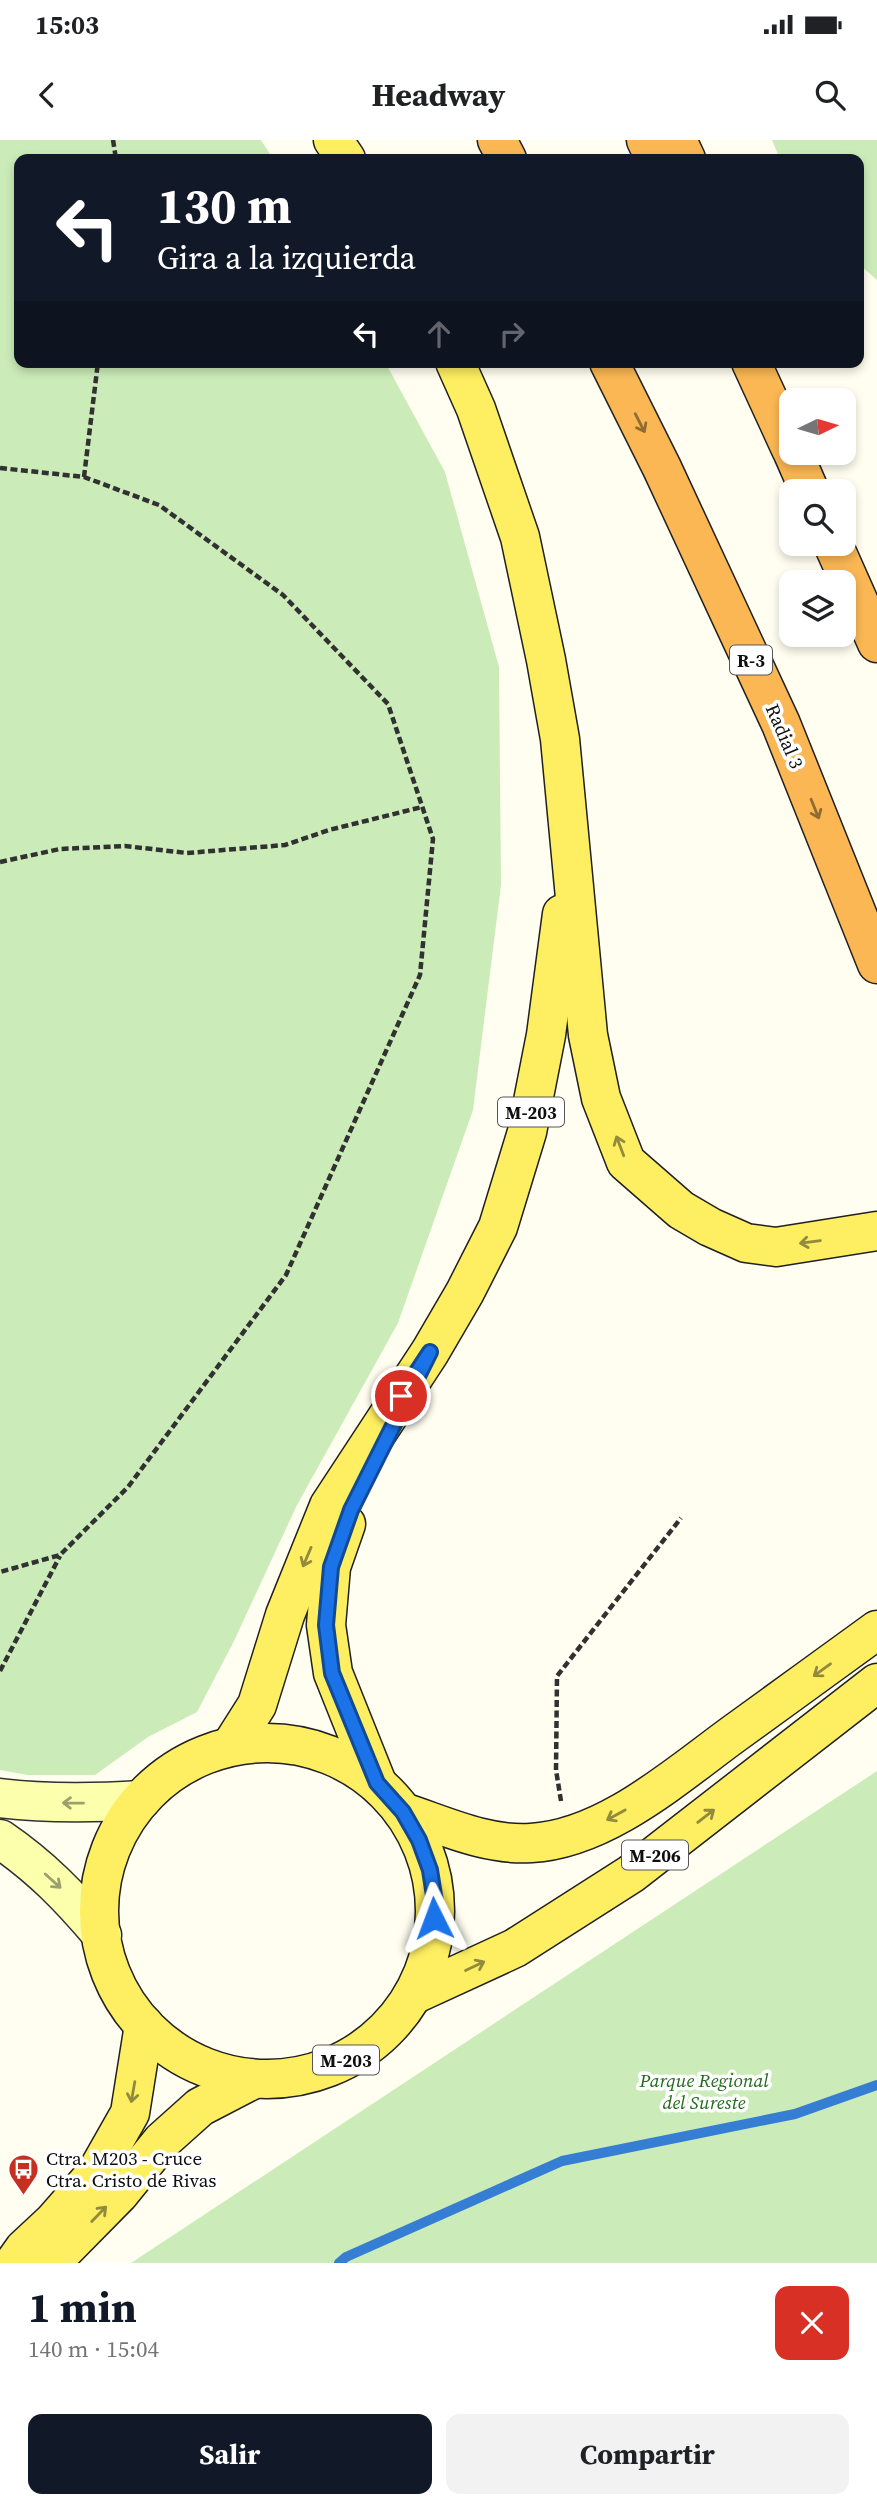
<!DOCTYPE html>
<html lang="es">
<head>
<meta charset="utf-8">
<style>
  :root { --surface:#fff; --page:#f2f2f2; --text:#202124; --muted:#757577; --accent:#111827 }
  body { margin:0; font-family:"Source Serif 4",serif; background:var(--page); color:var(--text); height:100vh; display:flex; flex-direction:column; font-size:26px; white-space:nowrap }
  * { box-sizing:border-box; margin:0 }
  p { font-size:23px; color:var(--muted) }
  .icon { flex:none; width:38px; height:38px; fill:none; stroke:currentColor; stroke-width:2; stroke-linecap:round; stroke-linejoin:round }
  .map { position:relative; height:2123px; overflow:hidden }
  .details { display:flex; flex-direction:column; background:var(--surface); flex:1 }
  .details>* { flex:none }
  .hud { position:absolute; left:14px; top:14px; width:850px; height:214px; border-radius:14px; box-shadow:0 4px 10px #0003; background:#111827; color:#fff; overflow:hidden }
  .needle { width:46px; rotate:85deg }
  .fabs { position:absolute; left:779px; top:248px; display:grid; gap:14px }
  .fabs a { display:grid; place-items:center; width:77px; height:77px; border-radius:14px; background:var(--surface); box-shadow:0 4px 10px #0003; font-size:35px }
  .pin { position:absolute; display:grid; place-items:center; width:60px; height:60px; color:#fff; margin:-30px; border:4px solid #fff; border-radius:50%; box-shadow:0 2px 7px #0007 }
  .me { position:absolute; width:77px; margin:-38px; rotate:357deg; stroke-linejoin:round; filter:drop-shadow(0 0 5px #0008) }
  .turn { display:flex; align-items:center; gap:24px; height:147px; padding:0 28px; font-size:32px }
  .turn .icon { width:91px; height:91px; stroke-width:2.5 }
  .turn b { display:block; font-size:49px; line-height:60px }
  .lanes { display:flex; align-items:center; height:66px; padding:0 28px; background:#0003; justify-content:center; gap:35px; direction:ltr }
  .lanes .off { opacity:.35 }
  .round { display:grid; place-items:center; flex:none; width:74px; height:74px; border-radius:14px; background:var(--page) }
  .head { display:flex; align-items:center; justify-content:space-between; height:119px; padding:0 28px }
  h1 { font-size:42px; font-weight:700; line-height:52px; color:var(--accent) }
  .cta { display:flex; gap:14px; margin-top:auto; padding:14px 28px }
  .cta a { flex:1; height:80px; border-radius:14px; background:var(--accent); color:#fff; font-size:28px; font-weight:700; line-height:80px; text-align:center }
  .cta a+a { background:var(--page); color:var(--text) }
  .status { display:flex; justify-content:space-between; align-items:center; height:49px; padding:0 35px; background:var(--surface); direction:ltr }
  .status svg { height:19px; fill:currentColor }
  header { display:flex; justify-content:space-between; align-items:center; height:91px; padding:0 28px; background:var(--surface); font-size:32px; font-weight:700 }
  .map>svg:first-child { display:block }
</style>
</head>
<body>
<div class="status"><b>15:03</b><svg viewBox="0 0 49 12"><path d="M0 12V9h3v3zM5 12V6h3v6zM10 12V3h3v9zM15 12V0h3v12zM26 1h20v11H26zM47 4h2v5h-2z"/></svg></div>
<header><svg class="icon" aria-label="back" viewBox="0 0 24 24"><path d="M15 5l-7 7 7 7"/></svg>Headway<svg class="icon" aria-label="search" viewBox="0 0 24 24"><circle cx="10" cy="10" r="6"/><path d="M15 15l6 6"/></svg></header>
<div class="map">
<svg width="877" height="2123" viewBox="0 0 877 2123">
  <rect width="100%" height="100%" fill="#fffef0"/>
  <g fill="#cbecb8">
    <polygon points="0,0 261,0 273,19 19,19 19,222 385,222 445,332 499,527 501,745 473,970 398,1183 297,1365 233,1503 197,1572 148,1597 95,1635 28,1635 0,1630"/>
    <polygon points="772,0 877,0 877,140 859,124 859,19 780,19"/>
    <polygon points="877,1631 877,2123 131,2123"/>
  </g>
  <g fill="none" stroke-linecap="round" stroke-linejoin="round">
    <polyline stroke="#367ed3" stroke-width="10" points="339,2123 346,2117 562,2021 795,1974 877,1945"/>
    <defs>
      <g id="secondary">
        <path d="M 0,1658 C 48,1664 94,1663 141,1660"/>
        <path d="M 0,1699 C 41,1727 70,1757 102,1795"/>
      </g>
      <g id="primary">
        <polyline points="333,0 346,19"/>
        <polyline points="455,222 476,269 520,397 546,520 560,599 588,895 601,958 626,1022 681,1070 710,1087 746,1103 776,1107 877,1091"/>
        <polyline points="346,1384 331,1427 326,1485 333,1533 377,1643"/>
        <circle cx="267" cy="1771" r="168"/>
        <polyline points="231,1606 257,1565 285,1475 329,1366 430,1212 465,1152 498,1087 527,992 546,895 562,774"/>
        <path d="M 403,1672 C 445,1686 487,1706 531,1703 C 606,1699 677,1635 735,1593 C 782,1559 830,1524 877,1490"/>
        <polyline points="413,1855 515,1808 631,1734 877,1543"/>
        <polyline points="14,2123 24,2109 53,2082 96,2033 130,1973 144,1885"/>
        <polyline points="51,2123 119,2054 162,2001 200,1967 254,1939"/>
      </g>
      <g id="motorway">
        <polyline points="497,0 507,19"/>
        <polyline points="646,0 655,19"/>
        <polyline points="677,0 686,19"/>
        <polyline points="609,222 662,328 781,584 877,824"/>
        <polyline points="751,222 791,309"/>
        <polyline points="793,313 810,352"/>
        <polyline points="833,404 877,503"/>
      </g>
    </defs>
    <use href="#secondary" stroke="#313131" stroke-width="41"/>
    <use href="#primary" stroke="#202020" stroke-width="41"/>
    <use href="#motorway" stroke="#202020" stroke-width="41"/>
    <g stroke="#313131" stroke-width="4.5" stroke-dasharray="7 3.5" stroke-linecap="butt">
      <polyline points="113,0 116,19"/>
      <polyline points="0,328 84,337 159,365 283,455 388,564 433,699 420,835 286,1135 128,1347 60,1415 0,1432"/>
      <polyline points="84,337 98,222"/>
      <polyline points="0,722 60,709 125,706 187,713 285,705 329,690 422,667"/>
      <polyline points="0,1531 60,1416"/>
      <polyline points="561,1661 556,1630 557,1536 681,1378"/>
    </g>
    <use href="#secondary" stroke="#fcffab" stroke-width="38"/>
    <use href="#primary" stroke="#feee61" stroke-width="38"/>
    <use href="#motorway" stroke="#fab753" stroke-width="38"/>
  </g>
  <defs><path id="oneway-shaft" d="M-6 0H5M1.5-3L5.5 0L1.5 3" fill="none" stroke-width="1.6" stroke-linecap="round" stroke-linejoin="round" transform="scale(1.75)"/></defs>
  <g stroke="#906b34">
    <use href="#oneway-shaft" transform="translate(640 283) rotate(63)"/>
    <use href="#oneway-shaft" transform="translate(815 669) rotate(68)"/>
  </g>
  <g stroke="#928a3c">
    <use href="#oneway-shaft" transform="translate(620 1006) rotate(-111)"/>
    <use href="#oneway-shaft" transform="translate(810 1102) rotate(172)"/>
    <use href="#oneway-shaft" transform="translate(307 1417) rotate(113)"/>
    <use href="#oneway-shaft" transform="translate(822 1530) rotate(144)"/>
    <use href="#oneway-shaft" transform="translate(616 1675) rotate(151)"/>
    <use href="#oneway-shaft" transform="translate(706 1676) rotate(-38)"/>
    <use href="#oneway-shaft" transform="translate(475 1826) rotate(-25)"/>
    <use href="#oneway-shaft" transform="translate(133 1952) rotate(100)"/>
    <use href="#oneway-shaft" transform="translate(99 2074) rotate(-46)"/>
  </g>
  <g stroke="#9d9f6d">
    <use href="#oneway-shaft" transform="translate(73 1663) rotate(-179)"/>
    <use href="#oneway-shaft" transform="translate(53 1741) rotate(42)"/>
  </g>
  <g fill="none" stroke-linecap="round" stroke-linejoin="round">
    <defs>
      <polyline id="route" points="401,1256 430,1212 351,1370 331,1427 326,1485 332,1533 377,1643 403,1672 419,1700 430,1730 435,1762 434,1778"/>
    </defs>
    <use href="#route" stroke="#114b97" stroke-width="18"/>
    <use href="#route" stroke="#1a73e8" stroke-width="12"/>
  </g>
  <defs>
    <symbol id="bus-pin" viewBox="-11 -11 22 30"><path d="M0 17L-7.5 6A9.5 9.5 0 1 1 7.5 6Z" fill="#c53020" stroke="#fff"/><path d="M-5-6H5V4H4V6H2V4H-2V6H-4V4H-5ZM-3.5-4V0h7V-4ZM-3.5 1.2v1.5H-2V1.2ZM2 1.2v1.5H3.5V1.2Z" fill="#fff"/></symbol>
  </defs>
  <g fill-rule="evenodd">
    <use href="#bus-pin" x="6" y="2012" width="35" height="47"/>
  </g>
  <g text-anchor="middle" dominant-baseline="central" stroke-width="7" stroke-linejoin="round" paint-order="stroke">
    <g fill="#fff" stroke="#575757" stroke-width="2">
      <rect x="730" y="505.5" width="42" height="29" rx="5"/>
      <rect x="498" y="957.5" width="66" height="29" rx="5"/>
      <rect x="622" y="1700.5" width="66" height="29" rx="5"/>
      <rect x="313" y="1905.5" width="66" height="29" rx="5"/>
    </g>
    <g font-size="18" font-weight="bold" fill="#0f0f0f">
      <text x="751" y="520">R-3</text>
      <text x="531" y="972">M-203</text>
      <text x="655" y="1715">M-206</text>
      <text x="346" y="1920">M-203</text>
    </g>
    <g font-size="19" fill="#0f0f0f" stroke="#fff">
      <text transform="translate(785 596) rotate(67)">Radial 3</text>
    </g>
    <g font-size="19" font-style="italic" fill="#206a1b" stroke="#fff">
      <text x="704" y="1940">Parque Regional<tspan x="704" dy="22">del Sureste</tspan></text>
    </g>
    <g font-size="19" fill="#0f0f0f" stroke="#fff" text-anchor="start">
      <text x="46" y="2018">Ctra. M203 - Cruce<tspan x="46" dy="22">Ctra. Cristo de Rivas</tspan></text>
    </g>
  </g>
</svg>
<div class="fabs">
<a><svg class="needle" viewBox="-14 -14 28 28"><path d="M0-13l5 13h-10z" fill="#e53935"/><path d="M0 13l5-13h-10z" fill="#757577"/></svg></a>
<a><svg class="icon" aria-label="search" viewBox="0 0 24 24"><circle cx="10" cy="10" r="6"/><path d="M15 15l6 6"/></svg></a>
<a><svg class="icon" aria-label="layers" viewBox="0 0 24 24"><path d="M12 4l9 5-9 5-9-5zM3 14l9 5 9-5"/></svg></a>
</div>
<div class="pin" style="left:401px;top:1256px;background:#d93025"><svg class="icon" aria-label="arrive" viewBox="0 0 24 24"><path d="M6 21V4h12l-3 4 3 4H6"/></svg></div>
<svg class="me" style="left:434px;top:1778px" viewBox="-20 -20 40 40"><path d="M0-17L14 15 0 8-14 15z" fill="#1a73e8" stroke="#fff" stroke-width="4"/></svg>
<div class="hud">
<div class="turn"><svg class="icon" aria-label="left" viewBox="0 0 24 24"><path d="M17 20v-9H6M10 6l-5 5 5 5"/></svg><div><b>130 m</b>Gira a la izquierda</div></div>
<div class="lanes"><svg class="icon" aria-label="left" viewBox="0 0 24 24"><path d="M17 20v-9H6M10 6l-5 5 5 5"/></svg><svg class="icon off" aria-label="ahead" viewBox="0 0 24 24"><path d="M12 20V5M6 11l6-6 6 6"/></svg><svg class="icon off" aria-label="right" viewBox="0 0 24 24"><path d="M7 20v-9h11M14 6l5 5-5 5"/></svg></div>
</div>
</div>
<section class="details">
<div class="head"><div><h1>1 min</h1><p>140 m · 15:04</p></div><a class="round" style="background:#d93025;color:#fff"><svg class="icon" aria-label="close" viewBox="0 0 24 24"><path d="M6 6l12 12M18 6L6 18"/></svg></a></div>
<div class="cta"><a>Salir</a><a>Compartir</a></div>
</section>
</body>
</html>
